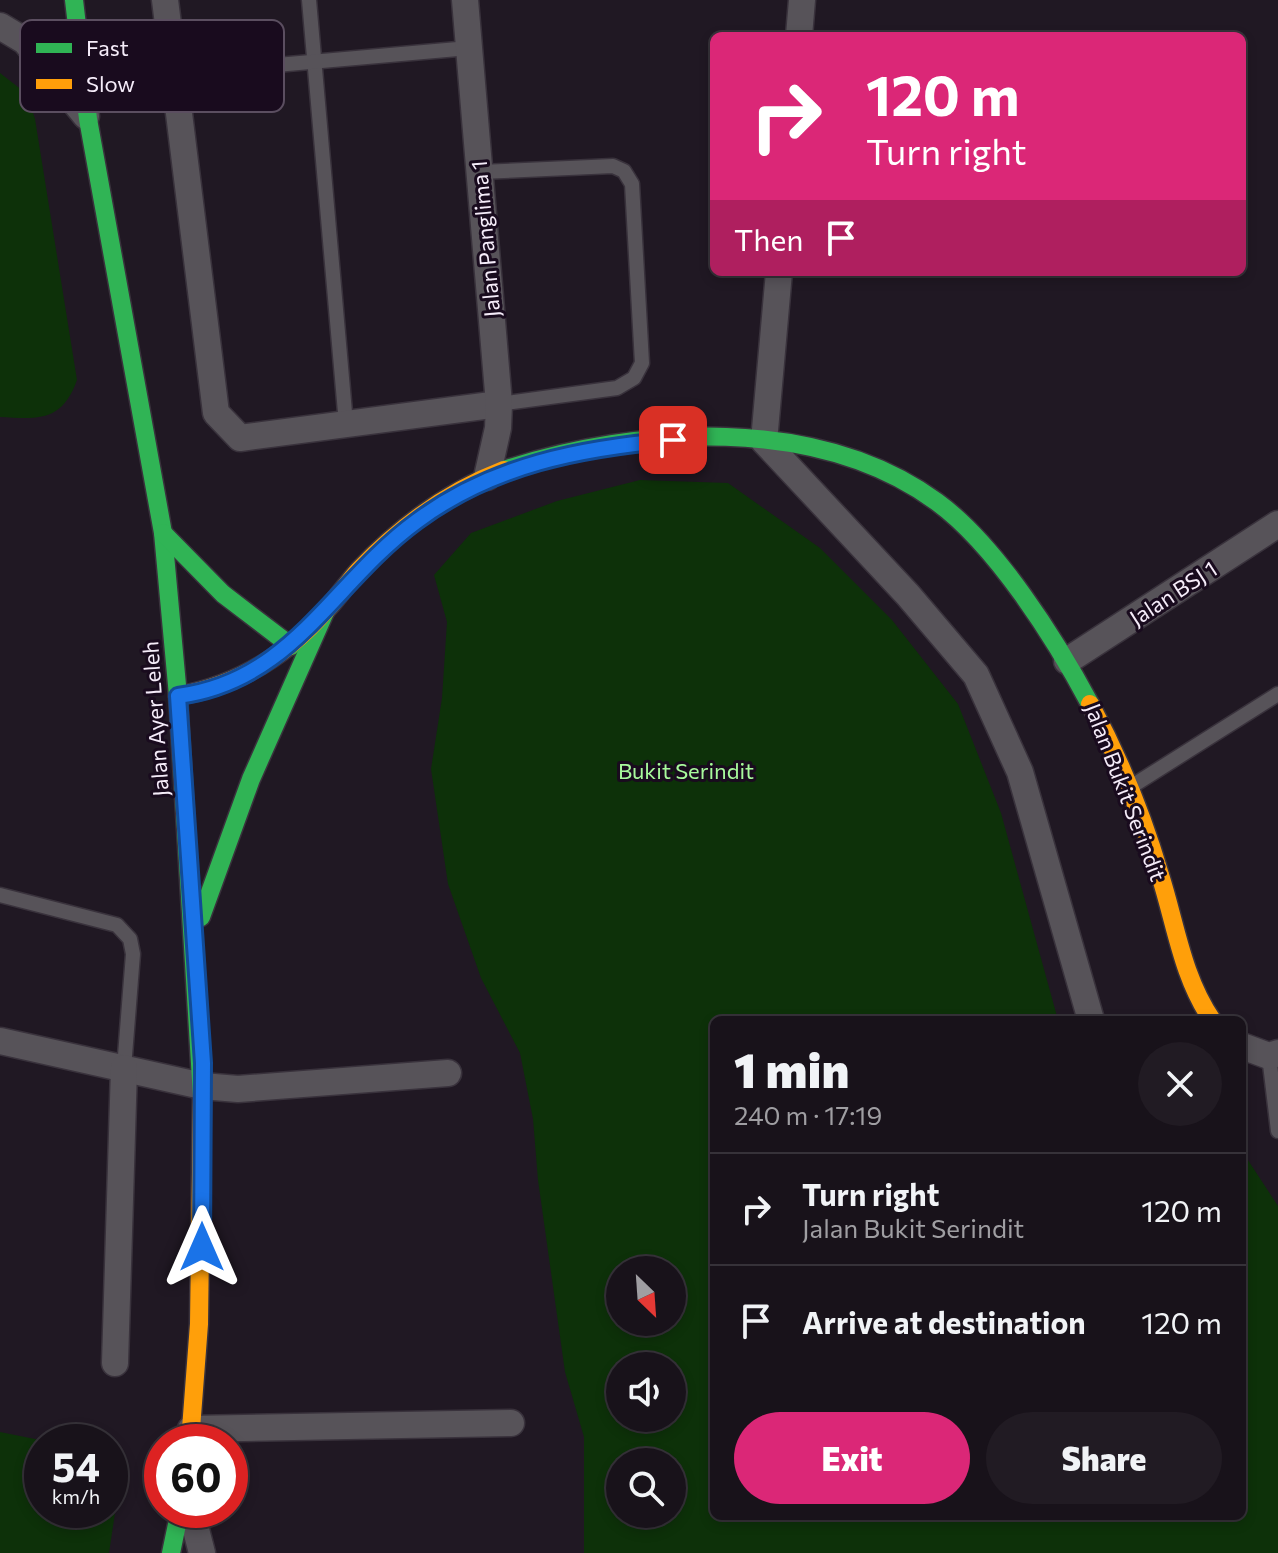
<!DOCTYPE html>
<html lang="en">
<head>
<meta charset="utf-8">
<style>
  :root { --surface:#18121a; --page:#211b23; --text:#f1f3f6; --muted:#9f9ea2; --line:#363239; --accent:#db2777 }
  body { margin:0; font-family:Commissioner,sans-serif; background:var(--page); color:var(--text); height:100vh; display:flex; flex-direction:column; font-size:30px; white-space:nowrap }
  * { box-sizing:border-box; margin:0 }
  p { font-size:26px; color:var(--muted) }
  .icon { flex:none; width:44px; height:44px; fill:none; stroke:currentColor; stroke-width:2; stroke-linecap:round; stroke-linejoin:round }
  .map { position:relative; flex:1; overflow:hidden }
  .sheet { position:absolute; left:710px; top:1016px; width:536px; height:504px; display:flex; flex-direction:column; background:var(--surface); border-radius:12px; box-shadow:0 4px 12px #0003,0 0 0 2px var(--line) }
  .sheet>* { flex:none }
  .hud { position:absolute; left:710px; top:32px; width:536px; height:244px; border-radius:12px; box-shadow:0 4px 12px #0003,0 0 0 2px var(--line); background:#db2777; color:#fff; overflow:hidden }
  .needle { width:52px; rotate:155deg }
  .controls { position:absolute; left:606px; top:1256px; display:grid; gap:16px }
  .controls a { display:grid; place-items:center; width:80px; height:80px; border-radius:50%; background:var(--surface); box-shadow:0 4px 12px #0003,0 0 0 2px var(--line); font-size:40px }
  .speed { position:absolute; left:24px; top:1424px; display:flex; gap:16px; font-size:40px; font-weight:700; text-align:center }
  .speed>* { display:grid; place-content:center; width:104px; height:104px; border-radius:50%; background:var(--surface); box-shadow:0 4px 12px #0003,0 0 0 2px var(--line); line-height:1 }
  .speed small { font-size:20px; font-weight:400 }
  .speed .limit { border:12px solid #d22; background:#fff; color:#111 }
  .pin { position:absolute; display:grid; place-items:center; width:68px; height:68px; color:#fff; margin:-34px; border-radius:16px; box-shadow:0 4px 12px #0006 }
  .me { position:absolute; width:88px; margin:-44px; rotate:0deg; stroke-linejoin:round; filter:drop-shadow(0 0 6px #0008) }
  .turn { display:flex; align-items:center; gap:28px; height:168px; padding:0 24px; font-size:36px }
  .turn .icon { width:104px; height:104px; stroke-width:2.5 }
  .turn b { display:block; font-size:56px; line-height:68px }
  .then { display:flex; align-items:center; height:76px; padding:0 24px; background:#0003; gap:16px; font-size:30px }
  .round { display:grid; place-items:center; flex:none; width:84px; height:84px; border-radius:42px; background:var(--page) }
  .head { display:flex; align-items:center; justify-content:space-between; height:136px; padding:0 24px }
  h1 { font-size:48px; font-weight:800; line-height:60px }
  .cta { display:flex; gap:16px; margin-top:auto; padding:16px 24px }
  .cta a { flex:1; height:92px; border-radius:48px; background:var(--accent); color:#fff; font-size:32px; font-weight:800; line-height:92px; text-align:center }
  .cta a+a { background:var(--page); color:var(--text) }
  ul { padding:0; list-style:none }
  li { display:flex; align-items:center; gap:24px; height:112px; padding:0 24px; border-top:2px solid var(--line) }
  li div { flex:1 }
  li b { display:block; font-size:30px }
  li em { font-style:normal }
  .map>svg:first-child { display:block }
</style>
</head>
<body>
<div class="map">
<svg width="1278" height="1553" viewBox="0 0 1278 1553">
  <rect width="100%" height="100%" fill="#201823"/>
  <g fill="#0d3109" fill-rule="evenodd">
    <path d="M 0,73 L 27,94 L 35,119 L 77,380 C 62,422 39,419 0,417 Z"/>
    <path d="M 640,480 L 728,483 L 820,548 L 892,620 L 958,704 L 1001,813 L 1058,1020 L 714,1020 L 714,1516 L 1242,1516 L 1242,1151 L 1278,1206 L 1278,1553 L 584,1553 L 584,1437 L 565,1372 L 538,1180 L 533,1119 L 520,1053 L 481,978 L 448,884 L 431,769 L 442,698 L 447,622 L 434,575 L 471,533 L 557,501 ZM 620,1270 L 672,1270 L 672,1322 L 620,1322 ZM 620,1366 L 672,1366 L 672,1418 L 620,1418 ZM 620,1462 L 672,1462 L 672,1514 L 620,1514 Z"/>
    <polygon points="0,1432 50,1442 42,1442 42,1510 110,1510 110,1486 115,1513 109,1553 0,1553"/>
  </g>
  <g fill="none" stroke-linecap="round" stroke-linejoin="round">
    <defs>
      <g id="lane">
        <polyline points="309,0 346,424"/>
        <polyline points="175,74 469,48"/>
        <polyline points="480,172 613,166 624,171 632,184 642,363 634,378 617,388 499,404"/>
        <polyline points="1129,788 1278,694"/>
        <polyline points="0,895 117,925 130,939 133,954 124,1068"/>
        <polyline points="1269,1056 1278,1131"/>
      </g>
      <g id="street">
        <polyline points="165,0 216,413 240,438 499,404"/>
        <polyline points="465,0 499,404 498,428 487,477"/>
        <polyline points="0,26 25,41 86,116"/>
        <polyline points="799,36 802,0"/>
        <polyline points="779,272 764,441 908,595 976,675 1020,772 1091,1020"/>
        <polyline points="1067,661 1278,524"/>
        <polyline points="0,1041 202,1086 238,1089 448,1073"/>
        <polyline points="1242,1046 1269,1056 1278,1053"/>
        <polyline points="115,1363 124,1068"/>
        <polyline points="191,1429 511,1423"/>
        <polyline points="191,1510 202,1553"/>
      </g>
      <g id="fast">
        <polyline points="74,0 88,119 163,533 178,696 202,1097"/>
        <path d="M 504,470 C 638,426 818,415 937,502 C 996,545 1056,640 1090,704"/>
        <polyline points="163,533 223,594 291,646"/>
        <polyline points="201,917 251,779 325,612"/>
        <polyline points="171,1553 180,1510"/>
      </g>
      <g id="slow">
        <path d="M 178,696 C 239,685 288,655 328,608 C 339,596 348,582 359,570 C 400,527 449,491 504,470"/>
        <path d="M 1090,704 C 1119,758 1143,817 1160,875 C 1176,925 1182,976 1212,1020"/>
        <polyline points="190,1442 199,1324 202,1097"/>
      </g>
    </defs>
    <use href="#lane" stroke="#39323c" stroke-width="17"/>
    <use href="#street" stroke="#39323c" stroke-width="29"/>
    <use href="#fast" stroke="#39323c" stroke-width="21"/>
    <use href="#slow" stroke="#39323c" stroke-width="21"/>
    <use href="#lane" stroke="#575359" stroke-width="14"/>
    <use href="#street" stroke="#575359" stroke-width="26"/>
    <use href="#fast" stroke="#30b455" stroke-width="18"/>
    <use href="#slow" stroke="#ff9f0a" stroke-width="18"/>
  </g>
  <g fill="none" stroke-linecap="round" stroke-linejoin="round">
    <defs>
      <path id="route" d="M 202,1247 L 203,1063 L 178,696 C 293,681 332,583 417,521 C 492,465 581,448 673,440"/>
    </defs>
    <use href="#route" stroke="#114b97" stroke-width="20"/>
    <use href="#route" stroke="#1a73e8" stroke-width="14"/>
  </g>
  <g text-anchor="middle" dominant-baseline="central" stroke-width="6" stroke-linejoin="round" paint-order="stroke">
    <g font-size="22" fill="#f5ecf9" stroke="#190b1e">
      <text transform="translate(485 239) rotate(-95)">Jalan Panglima 1</text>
      <text transform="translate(1173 593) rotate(-33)">Jalan BSJ 1</text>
      <text transform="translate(155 719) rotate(-94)">Jalan Ayer Leleh</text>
      <text transform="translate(1126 792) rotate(69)">Jalan Bukit Serindit</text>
    </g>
    <g font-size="22" fill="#a8fa9c" stroke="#190b1e">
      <text x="686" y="770">Bukit Serindit</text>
    </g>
  </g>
  <rect x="20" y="20" width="264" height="92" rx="12" fill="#190b1e" stroke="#5b4e60" stroke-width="2"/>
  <rect x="36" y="43" width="36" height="10" fill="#30b455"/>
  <rect x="36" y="79" width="36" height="10" fill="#ff9f0a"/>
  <g font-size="22" fill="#f5ecf9">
    <text x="86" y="56">Fast</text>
    <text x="86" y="92">Slow</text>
  </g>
</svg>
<div class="controls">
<a><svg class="needle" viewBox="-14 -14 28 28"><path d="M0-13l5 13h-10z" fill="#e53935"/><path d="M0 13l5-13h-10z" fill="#9f9ea2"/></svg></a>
<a><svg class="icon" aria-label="sound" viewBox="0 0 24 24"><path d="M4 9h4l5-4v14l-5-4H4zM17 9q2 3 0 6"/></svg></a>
<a><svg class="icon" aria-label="search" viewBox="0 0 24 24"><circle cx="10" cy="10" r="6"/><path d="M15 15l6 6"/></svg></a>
</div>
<div class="speed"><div>54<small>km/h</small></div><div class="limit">60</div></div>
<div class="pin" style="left:673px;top:440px;background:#d93025"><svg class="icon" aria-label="arrive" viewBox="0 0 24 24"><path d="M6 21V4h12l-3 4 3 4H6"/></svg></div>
<svg class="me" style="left:202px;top:1247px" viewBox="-20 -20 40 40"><path d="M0-17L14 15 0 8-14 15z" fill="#1a73e8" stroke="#fff" stroke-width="4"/></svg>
<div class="hud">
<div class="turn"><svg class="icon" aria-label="right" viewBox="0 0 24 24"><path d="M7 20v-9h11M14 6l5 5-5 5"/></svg><div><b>120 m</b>Turn right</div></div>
<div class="then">Then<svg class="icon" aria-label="arrive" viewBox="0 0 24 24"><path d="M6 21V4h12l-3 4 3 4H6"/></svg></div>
</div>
<section class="sheet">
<div class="head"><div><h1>1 min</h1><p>240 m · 17:19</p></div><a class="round"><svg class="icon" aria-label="close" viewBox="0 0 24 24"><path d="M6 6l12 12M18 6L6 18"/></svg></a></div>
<ul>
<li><svg class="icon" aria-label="right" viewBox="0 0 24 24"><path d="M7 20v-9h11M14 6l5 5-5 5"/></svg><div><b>Turn right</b><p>Jalan Bukit Serindit</p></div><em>120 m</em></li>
<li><svg class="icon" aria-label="arrive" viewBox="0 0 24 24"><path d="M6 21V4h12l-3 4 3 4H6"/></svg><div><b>Arrive at destination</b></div><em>120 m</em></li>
</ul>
<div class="cta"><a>Exit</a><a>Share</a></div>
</section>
</div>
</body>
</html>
